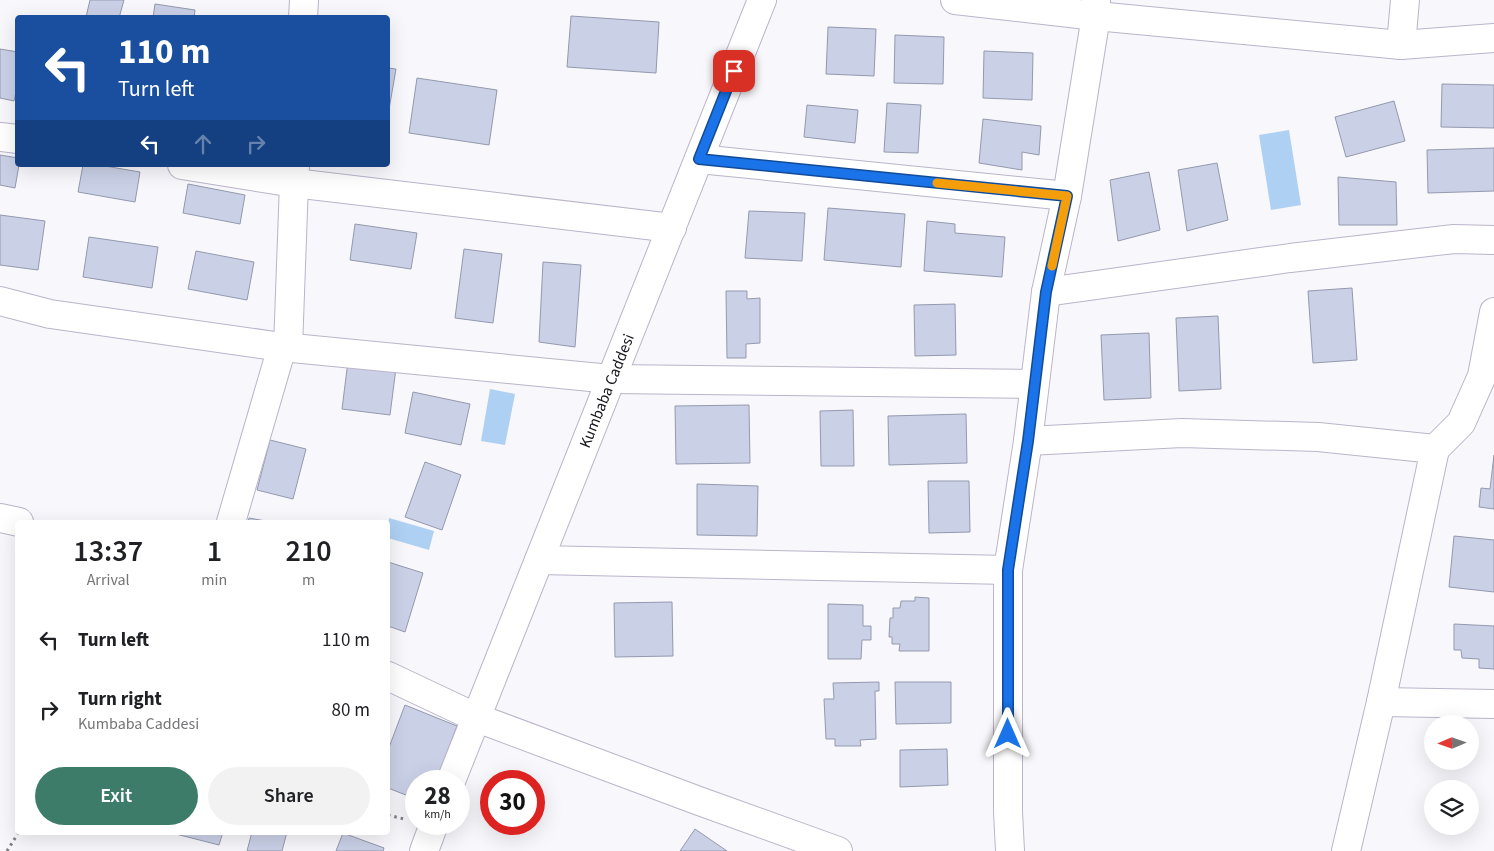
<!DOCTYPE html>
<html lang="en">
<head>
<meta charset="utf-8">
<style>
  :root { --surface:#fff; --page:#f2f2f2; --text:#202124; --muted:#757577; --accent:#3d7c69 }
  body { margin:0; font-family:"Source Sans 3",sans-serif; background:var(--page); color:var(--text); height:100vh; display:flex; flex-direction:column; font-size:19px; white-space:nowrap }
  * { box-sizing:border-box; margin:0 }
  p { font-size:16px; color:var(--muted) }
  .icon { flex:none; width:28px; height:28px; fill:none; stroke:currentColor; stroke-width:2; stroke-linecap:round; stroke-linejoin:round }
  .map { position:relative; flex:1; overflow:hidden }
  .drawer { position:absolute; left:15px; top:520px; width:375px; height:315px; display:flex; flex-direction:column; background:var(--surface); border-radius:5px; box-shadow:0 5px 20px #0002 }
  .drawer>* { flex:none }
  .hud { position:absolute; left:15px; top:15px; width:375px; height:152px; border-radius:5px; box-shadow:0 5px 20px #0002; background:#1a4fa0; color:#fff; overflow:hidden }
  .needle { width:32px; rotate:268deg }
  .fabs { position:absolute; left:1424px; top:715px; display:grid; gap:10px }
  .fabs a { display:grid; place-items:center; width:55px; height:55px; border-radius:50%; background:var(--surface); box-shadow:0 5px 20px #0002; font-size:25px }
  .speed { position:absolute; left:405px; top:770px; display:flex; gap:10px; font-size:25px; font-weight:700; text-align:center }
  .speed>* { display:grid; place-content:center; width:65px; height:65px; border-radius:50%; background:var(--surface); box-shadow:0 5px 20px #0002; line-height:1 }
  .speed small { font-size:12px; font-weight:400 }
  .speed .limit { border:8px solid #d22; background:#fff; color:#111 }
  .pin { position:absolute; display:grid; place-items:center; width:42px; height:42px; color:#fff; margin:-21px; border-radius:10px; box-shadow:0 2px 8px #0006 }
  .me { position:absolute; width:55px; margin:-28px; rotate:0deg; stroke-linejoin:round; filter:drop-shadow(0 0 4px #0008) }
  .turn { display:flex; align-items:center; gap:18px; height:105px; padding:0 20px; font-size:22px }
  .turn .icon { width:65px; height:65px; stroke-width:2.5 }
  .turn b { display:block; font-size:35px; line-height:42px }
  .lanes { display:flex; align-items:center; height:48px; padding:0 20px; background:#0003; justify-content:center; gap:25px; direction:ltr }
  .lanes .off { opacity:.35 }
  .eta { display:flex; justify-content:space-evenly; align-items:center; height:85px; text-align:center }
  .eta b { font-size:30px; font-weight:600; line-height:35px }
  .button { display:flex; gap:10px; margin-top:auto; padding:10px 20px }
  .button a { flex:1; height:58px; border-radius:30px; background:var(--accent); color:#fff; font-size:20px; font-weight:600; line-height:58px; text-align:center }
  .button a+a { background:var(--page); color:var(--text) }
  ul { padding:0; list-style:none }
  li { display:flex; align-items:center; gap:15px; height:70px; padding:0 20px }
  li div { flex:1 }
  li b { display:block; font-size:19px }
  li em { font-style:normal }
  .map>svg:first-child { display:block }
</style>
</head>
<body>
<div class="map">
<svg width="1494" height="851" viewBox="0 0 1494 851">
  <rect width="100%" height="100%" fill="#f8f7fb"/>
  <g fill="#aed0f3">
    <polygon points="1289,130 1301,205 1271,210 1259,135"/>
    <polygon points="490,389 515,394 505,445 481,441"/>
    <polygon points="389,518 434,531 429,550 388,538"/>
  </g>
  <g fill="#cad0e6" stroke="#9399ae">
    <polygon points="90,0 124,0 119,18 86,17"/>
    <polygon points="155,4 195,10 194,18 153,18"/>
    <polygon points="571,16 659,22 656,73 567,67"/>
    <polygon points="828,27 876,29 874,76 826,74"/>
    <polygon points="895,35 944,37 943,84 894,83"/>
    <polygon points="0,49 18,52 18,83 14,101 0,98"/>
    <polygon points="984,51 1033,53 1032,100 983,98"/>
    <polygon points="388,68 396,69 388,115"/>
    <polygon points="417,78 497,90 489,145 409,133"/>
    <polygon points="1442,84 1494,85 1494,128 1441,127"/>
    <polygon points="1394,101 1405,141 1346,157 1335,117"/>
    <polygon points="887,103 921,105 918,153 884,152"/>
    <polygon points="807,105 858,110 855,143 804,137"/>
    <polygon points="983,119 1041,126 1039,155 1022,152 1022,170 979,163"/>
    <polygon points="1494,148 1494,191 1428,193 1427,150"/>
    <polygon points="0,155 18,158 18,165 19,165 15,188 0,185"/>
    <polygon points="1217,163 1228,220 1187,231 1178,170"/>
    <polygon points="83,165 99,165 140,172 135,202 78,192"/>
    <polygon points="1149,172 1160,230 1118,241 1110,180"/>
    <polygon points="1338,177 1396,182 1397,225 1339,225"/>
    <polygon points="188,184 245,195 240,224 183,213"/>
    <polygon points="828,208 905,214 901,267 824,260"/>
    <polygon points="749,211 805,213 802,261 745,258"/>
    <polygon points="0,215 45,221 38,270 0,265"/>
    <polygon points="927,221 955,224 955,233 1005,237 1002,277 924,271"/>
    <polygon points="355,224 417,233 411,269 350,260"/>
    <polygon points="89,237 158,247 152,288 83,277"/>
    <polygon points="464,249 502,254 493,323 455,318"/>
    <polygon points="196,251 254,262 247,300 188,289"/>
    <polygon points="543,262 581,265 575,347 539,342"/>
    <polygon points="1352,288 1357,360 1313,363 1308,291"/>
    <polygon points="726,291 747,291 747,299 760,298 760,343 746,344 746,358 727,358"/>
    <polygon points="955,304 956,355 915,356 914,305"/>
    <polygon points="1218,316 1221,389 1179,391 1176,318"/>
    <polygon points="1149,333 1151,398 1104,400 1101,335"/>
    <polygon points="348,361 396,368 390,415 342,409"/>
    <polygon points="413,392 470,404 461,445 405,433"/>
    <polygon points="749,405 750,463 676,464 675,406"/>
    <polygon points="853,410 854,466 821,466 820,411"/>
    <polygon points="966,414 967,463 889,465 888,416"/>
    <polygon points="270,440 306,449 293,499 257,490"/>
    <polygon points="1494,455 1494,509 1479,507 1481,488 1490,489"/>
    <polygon points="425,462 461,475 442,530 405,517"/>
    <polygon points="928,481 969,481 970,532 929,533"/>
    <polygon points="697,484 758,486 757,536 697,535"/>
    <polygon points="249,518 271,522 248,522"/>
    <polygon points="1454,536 1494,540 1494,592 1449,587"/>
    <polygon points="388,562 423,573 405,632 388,626"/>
    <polygon points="915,597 929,598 929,651 899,651 900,644 892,644 892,637 889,637 890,618 893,618 893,608 900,608 901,601 915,601"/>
    <polygon points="672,602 673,656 615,657 614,603"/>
    <polygon points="828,604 863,605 863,626 871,626 871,640 862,640 861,659 828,659"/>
    <polygon points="1454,624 1494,626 1494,669 1479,668 1479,659 1462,658 1461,650 1454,650"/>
    <polygon points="879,682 879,691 875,691 876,739 860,740 861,746 835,746 835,739 826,739 824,699 834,699 833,683"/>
    <polygon points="895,682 951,682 951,723 896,724"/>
    <polygon points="405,705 457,726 436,781 416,781 416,799 388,788 388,750"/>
    <polygon points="947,749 948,785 900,787 900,750"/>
    <polygon points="695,829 727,851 680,851"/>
    <polygon points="168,832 223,832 219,845"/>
    <polygon points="252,832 287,832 282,851 247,851"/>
    <polygon points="343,833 384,848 383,851 336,851"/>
  </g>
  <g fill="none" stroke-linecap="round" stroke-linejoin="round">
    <defs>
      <g id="minor">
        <polyline points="955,0 1096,16 1401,45 1494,38"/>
        <polyline points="303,18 304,0"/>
        <polyline points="1401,45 1405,0"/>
        <polyline points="0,137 18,139"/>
        <polyline points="699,159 1067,196"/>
        <polyline points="182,165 294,183 295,165"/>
        <polyline points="1046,292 1290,258 1454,239 1494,240"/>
        <polyline points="0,301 50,314 282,347 611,379 1034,384"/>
        <polyline points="288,348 294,183 672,228"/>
        <polyline points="1028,441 1182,433 1318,437 1435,449 1381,702 1346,851"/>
        <polyline points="1435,449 1461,423 1482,376 1494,312"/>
        <polyline points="0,518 19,522"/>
        <polyline points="231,522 282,347"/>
        <polyline points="539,560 1008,570"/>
        <polyline points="388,676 477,718 699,801 838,851"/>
        <polyline points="1381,702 1494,704"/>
        <polyline points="451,781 762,0"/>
        <polyline points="424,851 434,824"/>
        <polyline points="1010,851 1008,812 1008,570 1028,441 1046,292 1067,196 1096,16 1096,0"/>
      </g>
    </defs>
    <use href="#minor" stroke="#bbb4ca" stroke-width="30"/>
    <g stroke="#838187" stroke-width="3" stroke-dasharray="2.5 4" stroke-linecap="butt">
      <polyline points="388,815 404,819"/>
      <polyline points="7,851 19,832"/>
    </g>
    <use href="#minor" stroke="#fff" stroke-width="28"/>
  </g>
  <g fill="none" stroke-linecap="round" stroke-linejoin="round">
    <defs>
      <polyline id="route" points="734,71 699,159 1067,196 1046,292 1028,441 1008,570 1008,734"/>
    </defs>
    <use href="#route" stroke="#114b97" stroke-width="12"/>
    <use href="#route" stroke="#1a73e8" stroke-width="9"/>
    <polyline stroke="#f59e0b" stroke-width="9" points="937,183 1067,196 1052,266"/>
  </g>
  <g text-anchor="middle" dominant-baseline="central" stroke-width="4.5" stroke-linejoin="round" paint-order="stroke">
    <g font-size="16" fill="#16131b" stroke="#fff">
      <text transform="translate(607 391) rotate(-68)">Kumbaba Caddesi</text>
    </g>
  </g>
</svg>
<div class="fabs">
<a><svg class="needle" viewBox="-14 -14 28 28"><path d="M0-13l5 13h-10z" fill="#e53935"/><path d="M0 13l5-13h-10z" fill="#757577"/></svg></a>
<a><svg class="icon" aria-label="layers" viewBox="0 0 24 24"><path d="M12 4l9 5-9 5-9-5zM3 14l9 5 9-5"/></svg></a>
</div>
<div class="speed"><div>28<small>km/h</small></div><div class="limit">30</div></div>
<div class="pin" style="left:734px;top:71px;background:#d93025"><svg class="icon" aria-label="arrive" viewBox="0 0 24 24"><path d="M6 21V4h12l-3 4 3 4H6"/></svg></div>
<svg class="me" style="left:1008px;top:734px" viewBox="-20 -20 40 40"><path d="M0-17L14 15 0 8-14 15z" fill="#1a73e8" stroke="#fff" stroke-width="4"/></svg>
<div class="hud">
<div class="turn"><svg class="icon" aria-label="left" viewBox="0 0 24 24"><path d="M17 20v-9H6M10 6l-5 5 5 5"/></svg><div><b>110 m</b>Turn left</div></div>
<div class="lanes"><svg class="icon" aria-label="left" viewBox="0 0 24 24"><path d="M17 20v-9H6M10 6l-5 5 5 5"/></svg><svg class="icon off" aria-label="ahead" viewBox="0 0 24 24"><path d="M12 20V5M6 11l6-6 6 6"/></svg><svg class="icon off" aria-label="right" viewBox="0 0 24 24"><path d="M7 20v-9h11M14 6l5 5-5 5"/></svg></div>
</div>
<section class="drawer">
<div class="eta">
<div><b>13:37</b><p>Arrival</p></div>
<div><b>1</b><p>min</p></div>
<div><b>210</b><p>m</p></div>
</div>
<ul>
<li><svg class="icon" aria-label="left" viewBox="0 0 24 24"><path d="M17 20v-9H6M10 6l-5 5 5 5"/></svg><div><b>Turn left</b></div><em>110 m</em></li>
<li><svg class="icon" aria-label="right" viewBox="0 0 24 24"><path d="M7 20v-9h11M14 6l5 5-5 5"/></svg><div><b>Turn right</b><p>Kumbaba Caddesi</p></div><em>80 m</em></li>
</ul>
<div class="button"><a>Exit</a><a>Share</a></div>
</section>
</div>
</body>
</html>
